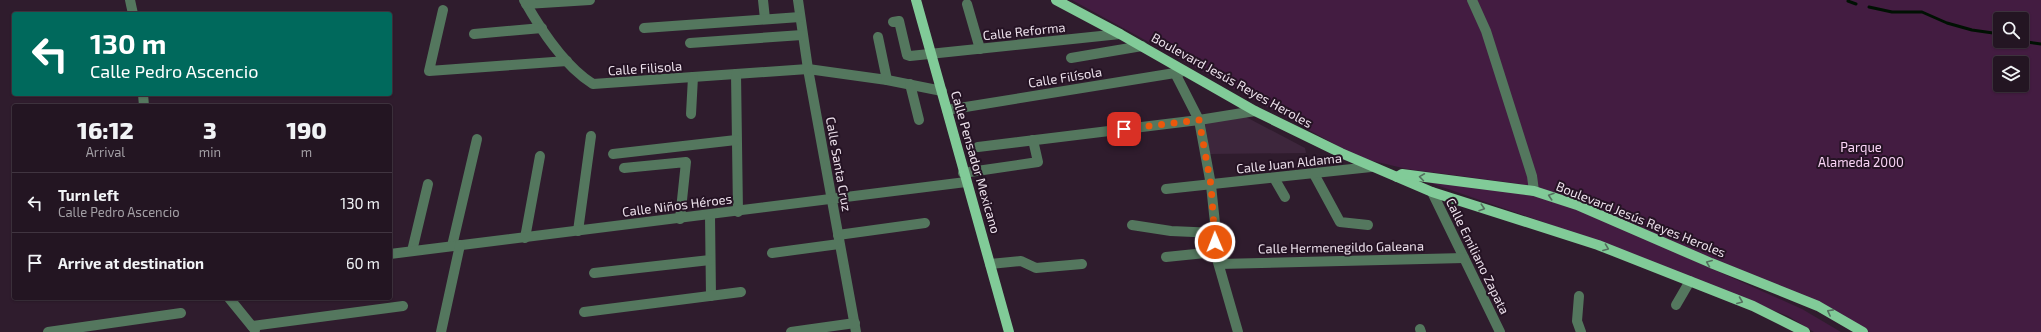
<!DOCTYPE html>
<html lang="en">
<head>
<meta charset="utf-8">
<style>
  :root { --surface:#231522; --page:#2f222f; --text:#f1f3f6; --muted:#a39fa5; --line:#403440 }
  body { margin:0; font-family:"Exo 2",sans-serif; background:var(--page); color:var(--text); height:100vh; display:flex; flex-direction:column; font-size:15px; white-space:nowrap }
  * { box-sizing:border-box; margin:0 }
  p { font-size:13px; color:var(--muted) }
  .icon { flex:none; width:22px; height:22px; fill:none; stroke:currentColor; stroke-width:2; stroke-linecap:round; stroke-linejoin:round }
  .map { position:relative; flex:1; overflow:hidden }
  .drawer { position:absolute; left:12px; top:104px; width:380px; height:196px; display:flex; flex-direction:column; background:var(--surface); border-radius:4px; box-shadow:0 1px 3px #0004,0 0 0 1px var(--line) }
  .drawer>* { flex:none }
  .banner { position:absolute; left:12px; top:12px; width:380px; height:84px; border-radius:4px; box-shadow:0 1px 3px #0004,0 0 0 1px var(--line); background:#00695c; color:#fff; overflow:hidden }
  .controls { position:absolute; left:1993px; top:12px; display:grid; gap:8px }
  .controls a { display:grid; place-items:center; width:36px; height:36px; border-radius:4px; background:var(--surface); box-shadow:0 1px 3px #0004,0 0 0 1px var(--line); font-size:20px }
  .pin { position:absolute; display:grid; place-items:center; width:34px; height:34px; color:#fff; margin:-17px; border-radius:8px; box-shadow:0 2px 6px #0006 }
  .me { position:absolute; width:44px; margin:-22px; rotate:359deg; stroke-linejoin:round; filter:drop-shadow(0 0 3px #0008) }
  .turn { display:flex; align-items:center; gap:14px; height:84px; padding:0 12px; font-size:18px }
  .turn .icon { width:52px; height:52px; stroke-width:2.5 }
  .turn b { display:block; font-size:28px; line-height:34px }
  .eta { display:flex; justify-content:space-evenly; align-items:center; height:68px; text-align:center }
  .eta b { font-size:24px; font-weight:800; line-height:28px }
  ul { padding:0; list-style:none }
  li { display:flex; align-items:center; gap:12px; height:60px; padding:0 12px; border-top:1px solid var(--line) }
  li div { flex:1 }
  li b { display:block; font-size:15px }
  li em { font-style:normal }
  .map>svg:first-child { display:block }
</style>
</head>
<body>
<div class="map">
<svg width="2041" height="332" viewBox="0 0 2041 332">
  <rect width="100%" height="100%" fill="#2f1c2d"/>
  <polygon fill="#3d263c" points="1246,117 1305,148 1306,153 1210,154 1205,123"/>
  <g fill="#431c41" fill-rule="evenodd">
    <path d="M 1072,0 L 2041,0 L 2041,332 L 1868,332 L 1521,184 L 1407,169 L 1360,158 ZM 2000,19 L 2022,19 L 2022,41 L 2000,41 ZM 2000,63 L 2022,63 L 2022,85 L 2000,85 Z"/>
    <polygon points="1422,180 1485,188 1545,198 1601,219 1802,309 1841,332 1814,332 1788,316 1546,223"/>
  </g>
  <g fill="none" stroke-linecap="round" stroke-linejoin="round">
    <g stroke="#001103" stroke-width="3">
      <polyline points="1848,1 1856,4"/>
      <polyline points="1869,7 1892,12 1922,12 1947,23 1972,30 2000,34"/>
      <polyline points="2020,41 2041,44"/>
    </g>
    <g stroke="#54775e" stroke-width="10">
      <polyline points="130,0 133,14"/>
      <path d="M 524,0 C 541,30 564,66 593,84 L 808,69 L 887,80 L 942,91"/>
      <polyline points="763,0 765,19"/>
      <polyline points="798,0 808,69 856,332"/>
      <polyline points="1472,0 1486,31 1532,176 1534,191"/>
      <polyline points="526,4 590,0"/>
      <polyline points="967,4 980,49"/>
      <polyline points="443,10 429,71 567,61"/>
      <polyline points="893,22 899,21 907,55 910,56 1120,34"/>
      <polyline points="644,28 800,17"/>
      <polyline points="474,34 542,28"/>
      <polyline points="878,37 887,80"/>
      <polyline points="690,43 802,35"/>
      <polyline points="1071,58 1142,46"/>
      <polyline points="1175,73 1199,120 1211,185 1216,233 1215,252 1238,332"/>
      <polyline points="736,74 738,212"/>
      <polyline points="910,84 919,120"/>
      <polyline points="143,94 144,106"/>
      <polyline points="947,110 1181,72"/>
      <polyline points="691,114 693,77"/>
      <polyline points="978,147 1199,120 1255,111"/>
      <polyline points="613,154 736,140"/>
      <polyline points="624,168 686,162 680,219"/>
      <polyline points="963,173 1038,162 1033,140"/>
      <polyline points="1314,174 1340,222 1368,225"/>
      <polyline points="1274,178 1285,197"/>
      <polyline points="1166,189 1371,167"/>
      <polyline points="1432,192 1500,332"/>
      <polyline points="710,216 711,296"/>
      <polyline points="1132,225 1171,231 1216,233"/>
      <polyline points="578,231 591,136"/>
      <polyline points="838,235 925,223"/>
      <polyline points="525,238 540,156"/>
      <polyline points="452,246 477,139"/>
      <polyline points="412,251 428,184"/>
      <polyline points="772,253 839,244"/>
      <polyline points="390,254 966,182"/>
      <polyline points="1166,257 1215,252"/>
      <polyline points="990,264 1021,261 1036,268 1082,264"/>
      <polyline points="1219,264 1464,258"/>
      <polyline points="594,273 710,260"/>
      <polyline points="1579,296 1577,321 1581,332"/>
      <polyline points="229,298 255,330"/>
      <polyline points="1676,305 1690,281"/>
      <polyline points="584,312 741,292"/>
      <polyline points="252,326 403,306"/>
      <polyline points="1420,329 1421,332"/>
      <polyline points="48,332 181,313"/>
      <polyline points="441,332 460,245"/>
      <polyline points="791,332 855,323"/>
    </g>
    <g stroke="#81cb98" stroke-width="10">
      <polyline points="916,0 1009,332"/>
      <polyline points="1056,0 1120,34 1255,111 1341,153 1432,192 1598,245 1753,306 1805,332"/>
      <polyline points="1397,177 1402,174 1534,191 1577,205 1711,263 1818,306 1863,332"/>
    </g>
  </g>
  <defs><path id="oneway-chevron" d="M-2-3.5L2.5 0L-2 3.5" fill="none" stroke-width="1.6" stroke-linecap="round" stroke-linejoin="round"/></defs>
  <g stroke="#536f5e">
    <use href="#oneway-chevron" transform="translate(1422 177) rotate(-172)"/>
    <use href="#oneway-chevron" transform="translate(1551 196) rotate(-162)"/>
    <use href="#oneway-chevron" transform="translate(1482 208) rotate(18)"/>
    <use href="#oneway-chevron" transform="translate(1606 248) rotate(21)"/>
    <use href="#oneway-chevron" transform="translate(1709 263) rotate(-158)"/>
    <use href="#oneway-chevron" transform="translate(1740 301) rotate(22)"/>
    <use href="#oneway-chevron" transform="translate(1830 312) rotate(-152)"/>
  </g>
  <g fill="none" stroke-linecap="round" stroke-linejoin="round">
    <polyline stroke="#ea580c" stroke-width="7" stroke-dasharray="0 12.6" points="1124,129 1199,120 1211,185 1215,242"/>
  </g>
  <g text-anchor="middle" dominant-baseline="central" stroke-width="4" stroke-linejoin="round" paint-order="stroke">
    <g font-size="13" fill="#ece0eb" stroke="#251324">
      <text transform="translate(1024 31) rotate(-6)">Calle Reforma</text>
      <text transform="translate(645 68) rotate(-4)">Calle Filisola</text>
      <text transform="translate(1065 77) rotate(-9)">Calle Filísola</text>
      <text transform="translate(1232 80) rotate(29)">Boulevard Jesús Reyes Heroles</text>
      <text transform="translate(976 162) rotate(74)">Calle Pensador Mexicano</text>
      <text transform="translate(1289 163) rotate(-6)">Calle Juan Aldama</text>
      <text transform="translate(839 164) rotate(80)">Calle Santa Cruz</text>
      <text transform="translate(677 205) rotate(-7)">Calle Niños Héroes</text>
      <text transform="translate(1641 219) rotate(22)">Boulevard Jesús Reyes Heroles</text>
      <text transform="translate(1341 247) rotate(-1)">Calle Hermenegildo Galeana</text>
      <text transform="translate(1478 256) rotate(64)">Calle Emiliano Zapata</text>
    </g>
    <g font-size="13" fill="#fad4f6" stroke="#251324">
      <text x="1861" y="147">Parque<tspan x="1861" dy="15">Alameda 2000</tspan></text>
    </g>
  </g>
</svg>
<div class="controls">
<a><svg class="icon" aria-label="search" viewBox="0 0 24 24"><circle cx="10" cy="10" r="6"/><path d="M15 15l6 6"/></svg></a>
<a><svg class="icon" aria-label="layers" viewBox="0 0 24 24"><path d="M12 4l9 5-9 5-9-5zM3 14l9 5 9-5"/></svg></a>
</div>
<div class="pin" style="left:1124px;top:129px;background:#d93025"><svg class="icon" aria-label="arrive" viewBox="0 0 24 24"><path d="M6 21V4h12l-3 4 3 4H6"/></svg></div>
<svg class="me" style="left:1215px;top:242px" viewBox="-20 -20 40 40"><circle r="17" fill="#ea580c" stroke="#fff" stroke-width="3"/><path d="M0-11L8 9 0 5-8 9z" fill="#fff"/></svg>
<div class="banner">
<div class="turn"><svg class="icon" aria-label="left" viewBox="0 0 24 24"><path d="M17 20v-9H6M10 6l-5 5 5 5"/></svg><div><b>130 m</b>Calle Pedro Ascencio</div></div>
</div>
<section class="drawer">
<div class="eta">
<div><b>16:12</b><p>Arrival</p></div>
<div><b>3</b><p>min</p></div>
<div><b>190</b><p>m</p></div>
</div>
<ul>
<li><svg class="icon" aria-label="left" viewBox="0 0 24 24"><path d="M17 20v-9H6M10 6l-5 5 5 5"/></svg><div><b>Turn left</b><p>Calle Pedro Ascencio</p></div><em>130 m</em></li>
<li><svg class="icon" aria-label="arrive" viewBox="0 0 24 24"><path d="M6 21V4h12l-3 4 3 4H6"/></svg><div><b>Arrive at destination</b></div><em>60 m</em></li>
</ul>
</section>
</div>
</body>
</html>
